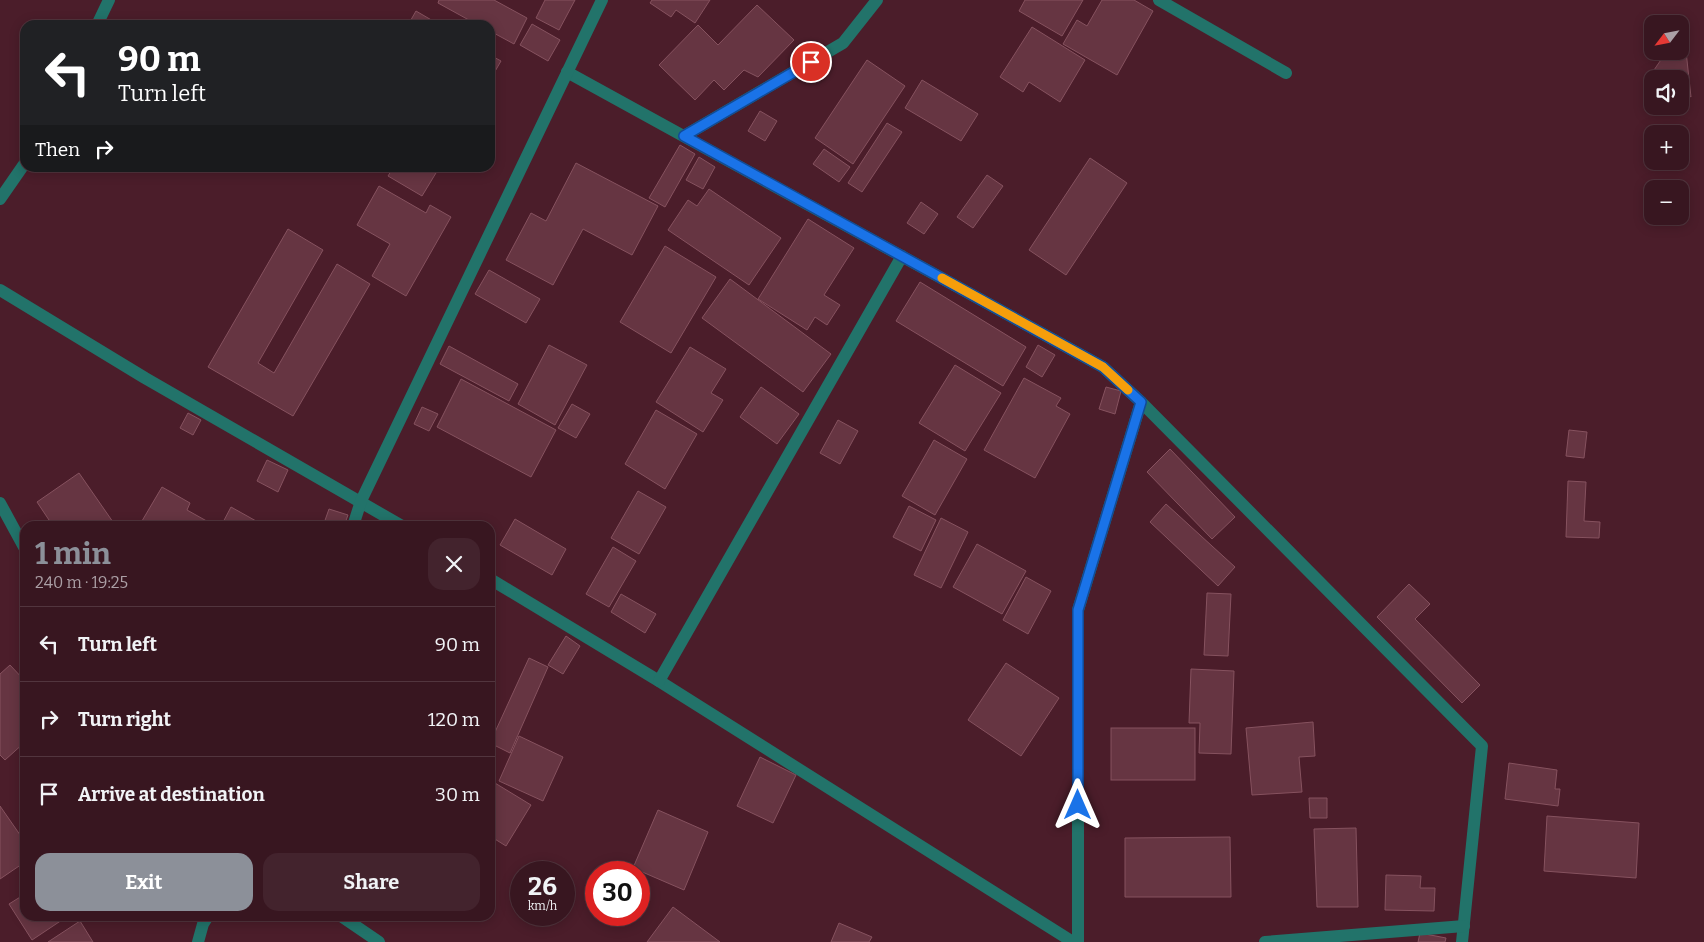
<!DOCTYPE html>
<html lang="en">
<head>
<meta charset="utf-8">
<style>
  :root { --surface:#381620; --page:#43232d; --text:#f1f3f6; --muted:#ab9fa5; --line:#52353e; --accent:#8c9099 }
  body { margin:0; font-family:Bitter,serif; background:var(--page); color:var(--text); height:100vh; display:flex; flex-direction:column; font-size:19px; white-space:nowrap }
  * { box-sizing:border-box; margin:0 }
  p { font-size:16px; color:var(--muted) }
  .icon { flex:none; width:28px; height:28px; fill:none; stroke:currentColor; stroke-width:2; stroke-linecap:round; stroke-linejoin:round }
  .map { position:relative; flex:1; overflow:hidden }
  .sheet { position:absolute; left:20px; top:521px; width:475px; height:400px; display:flex; flex-direction:column; background:var(--surface); border-radius:15px; box-shadow:0 2px 12px #0003,0 0 0 1px var(--line) }
  .sheet>* { flex:none }
  .hud { position:absolute; left:20px; top:20px; width:475px; height:152px; border-radius:15px; box-shadow:0 2px 12px #0003,0 0 0 1px var(--line); background:#202124; color:#fff; overflow:hidden }
  .needle { width:32px; rotate:238deg }
  .buttons { position:absolute; left:1644px; top:15px; display:grid; gap:10px }
  .buttons a { display:grid; place-items:center; width:45px; height:45px; border-radius:10px; background:var(--surface); box-shadow:0 2px 12px #0003,0 0 0 1px var(--line); font-size:25px }
  .speed { position:absolute; left:510px; top:861px; display:flex; gap:10px; font-size:25px; font-weight:700; text-align:center }
  .speed>* { display:grid; place-content:center; width:65px; height:65px; border-radius:50%; background:var(--surface); box-shadow:0 2px 12px #0003,0 0 0 1px var(--line); line-height:1 }
  .speed small { font-size:12px; font-weight:400 }
  .speed .limit { border:8px solid #d22; background:#fff; color:#111 }
  .pin { position:absolute; display:grid; place-items:center; width:42px; height:42px; color:#fff; margin:-21px; border:2px solid #fff; border-radius:50%; box-shadow:0 1px 5px #0007 }
  .me { position:absolute; width:55px; margin:-28px; rotate:0deg; stroke-linejoin:round; filter:drop-shadow(0 0 4px #0008) }
  .turn { display:flex; align-items:center; gap:18px; height:105px; padding:0 15px; font-size:22px }
  .turn .icon { width:65px; height:65px; stroke-width:2.5 }
  .turn b { display:block; font-size:35px; line-height:42px }
  .then { display:flex; align-items:center; height:48px; padding:0 15px; background:#0003; gap:10px; font-size:19px }
  .round { display:grid; place-items:center; flex:none; width:52px; height:52px; border-radius:15px; background:var(--page) }
  .head { display:flex; align-items:center; justify-content:space-between; height:85px; padding:0 15px }
  h1 { font-size:30px; font-weight:700; line-height:38px; color:var(--accent) }
  .button { display:flex; gap:10px; margin-top:auto; padding:10px 15px }
  .button a { flex:1; height:58px; border-radius:15px; background:var(--accent); color:#fff; font-size:20px; font-weight:700; line-height:58px; text-align:center }
  .button a+a { background:var(--page); color:var(--text) }
  ul { padding:0; list-style:none }
  li { display:flex; align-items:center; gap:15px; height:75px; padding:0 15px; border-top:1px solid var(--line) }
  li div { flex:1 }
  li b { display:block; font-size:19px }
  li em { font-style:normal }
  .map>svg:first-child { display:block }
</style>
</head>
<body>
<div class="map">
<svg width="1704" height="942" viewBox="0 0 1704 942">
  <rect width="100%" height="100%" fill="#4b1d2a"/>
  <g fill="#663542" stroke="#86525f">
    <polygon points="439,0 494,0 527,18 514,44 490,31 490,25 478,25 438,3"/>
    <polygon points="545,0 575,0 559,30 536,18"/>
    <polygon points="652,0 710,0 695,23 676,10 671,17 650,3"/>
    <polygon points="1025,0 1083,0 1062,36 1019,11"/>
    <polygon points="1102,0 1134,0 1153,11 1117,75 1063,44 1077,20 1087,26"/>
    <polygon points="757,5 794,40 758,77 744,70 724,90 714,80 695,100 659,65 698,25 718,45"/>
    <polygon points="416,11 440,25 408,25"/>
    <polygon points="532,24 560,40 548,61 520,45"/>
    <polygon points="1032,27 1085,60 1060,102 1029,82 1023,92 1000,77"/>
    <polygon points="1680,38 1685,42 1691,97 1680,89 1680,79 1666,79 1654,70 1667,51 1680,51"/>
    <polygon points="490,55 501,61 490,80"/>
    <polygon points="867,60 905,86 853,164 815,138"/>
    <polygon points="922,80 978,114 961,141 905,108"/>
    <polygon points="760,111 777,121 765,141 748,131"/>
    <polygon points="887,123 902,132 862,192 848,183"/>
    <polygon points="680,145 695,154 665,207 649,198"/>
    <polygon points="824,149 850,167 839,182 813,164"/>
    <polygon points="699,157 715,167 703,189 686,180"/>
    <polygon points="1090,158 1127,183 1066,275 1029,250"/>
    <polygon points="576,163 658,206 632,255 583,229 553,285 506,260 531,213 546,221"/>
    <polygon points="393,168 439,168 422,196 388,176"/>
    <polygon points="987,175 1003,186 973,228 957,217"/>
    <polygon points="379,186 426,213 430,205 451,217 406,296 372,276 390,244 357,225"/>
    <polygon points="709,189 781,238 749,285 668,230 688,200 697,206"/>
    <polygon points="921,202 938,214 924,234 907,223"/>
    <polygon points="808,219 854,248 824,295 840,305 827,325 815,317 807,330 758,299"/>
    <polygon points="288,229 323,250 258,363 274,373 337,264 370,284 293,416 208,367"/>
    <polygon points="665,246 716,277 671,353 620,322"/>
    <polygon points="489,270 540,299 526,323 475,294"/>
    <polygon points="730,279 831,354 803,392 702,318"/>
    <polygon points="920,282 1026,347 1003,386 896,321"/>
    <polygon points="549,345 587,365 555,425 518,404"/>
    <polygon points="1038,345 1055,355 1042,377 1026,367"/>
    <polygon points="449,346 518,384 509,401 440,364"/>
    <polygon points="690,347 726,369 711,393 723,400 703,432 656,402"/>
    <polygon points="955,365 1001,393 965,451 919,423"/>
    <polygon points="1024,378 1061,398 1056,406 1070,414 1035,478 984,450"/>
    <polygon points="461,379 556,430 531,477 437,427"/>
    <polygon points="761,387 799,414 777,444 740,417"/>
    <polygon points="1106,387 1121,391 1115,414 1099,409"/>
    <polygon points="572,404 590,414 576,438 558,428"/>
    <polygon points="422,407 438,414 429,431 414,424"/>
    <polygon points="656,410 697,434 665,489 625,464"/>
    <polygon points="188,413 201,420 193,435 180,428"/>
    <polygon points="838,420 858,431 840,464 820,453"/>
    <polygon points="1569,430 1587,432 1584,458 1566,456"/>
    <polygon points="934,440 967,459 935,515 902,496"/>
    <polygon points="1170,449 1235,517 1212,539 1147,472"/>
    <polygon points="267,460 288,470 278,492 257,481"/>
    <polygon points="79,473 113,522 107,526 53,526 37,502"/>
    <polygon points="1568,481 1586,482 1584,521 1600,522 1599,538 1566,537"/>
    <polygon points="162,487 190,503 187,510 212,524 210,526 139,526"/>
    <polygon points="638,491 666,507 639,554 611,538"/>
    <polygon points="1166,504 1235,567 1218,586 1150,522"/>
    <polygon points="909,506 936,520 921,551 893,537"/>
    <polygon points="231,507 265,526 221,526"/>
    <polygon points="329,509 348,515 344,526 323,526"/>
    <polygon points="941,518 968,532 941,588 914,575"/>
    <polygon points="515,519 566,549 552,575 500,545"/>
    <polygon points="977,544 1026,571 1002,614 953,587"/>
    <polygon points="613,547 636,561 609,607 586,594"/>
    <polygon points="1026,577 1051,591 1028,634 1003,620"/>
    <polygon points="1409,584 1430,604 1415,619 1480,685 1462,703 1377,617"/>
    <polygon points="1207,593 1231,594 1228,656 1204,655"/>
    <polygon points="621,594 656,614 645,633 611,612"/>
    <polygon points="566,636 580,646 563,674 548,665"/>
    <polygon points="529,658 548,667 510,753 490,743"/>
    <polygon points="1006,663 1059,698 1021,756 968,720"/>
    <polygon points="10,665 25,681 25,742 5,760 0,755 0,674"/>
    <polygon points="1191,669 1234,671 1231,754 1199,753 1200,723 1189,723"/>
    <polygon points="1313,722 1315,756 1299,757 1302,792 1252,795 1246,728"/>
    <rect x="1111" y="728" width="84" height="52"/>
    <polygon points="519,736 563,757 543,801 499,781"/>
    <polygon points="760,757 796,775 773,823 737,806"/>
    <polygon points="1509,763 1557,770 1555,789 1560,789 1558,806 1505,799"/>
    <polygon points="490,780 531,805 506,846 490,836"/>
    <polygon points="1309,798 1327,798 1327,818 1310,818"/>
    <polygon points="0,806 25,842 25,862 0,879"/>
    <polygon points="658,810 708,832 684,890 633,868"/>
    <polygon points="1547,816 1639,823 1636,878 1544,871"/>
    <polygon points="1356,828 1358,907 1317,907 1314,829"/>
    <polygon points="1230,837 1231,897 1125,897 1125,838"/>
    <polygon points="1386,875 1421,876 1420,888 1435,888 1434,911 1385,910"/>
    <polygon points="25,894 25,916 68,916 32,940 9,904"/>
    <polygon points="673,907 720,942 647,942"/>
    <polygon points="80,921 93,942 48,942"/>
    <polygon points="839,923 872,937 869,942 831,942"/>
    <polygon points="1420,933 1446,938 1445,942 1418,942"/>
  </g>
  <g fill="none" stroke-linecap="round" stroke-linejoin="round">
    <g stroke="#22736a" stroke-width="12">
      <polyline points="1159,0 1286,73"/>
      <polyline points="97,25 109,0"/>
      <polyline points="567,72 1103,367 1141,402 1482,746 1462,942"/>
      <polyline points="684,136 843,43 877,0"/>
      <polyline points="0,199 25,163"/>
      <polyline points="0,290 145,378 402,526"/>
      <polyline points="0,503 25,549"/>
      <polyline points="353,526 361,501 602,0"/>
      <polyline points="490,579 659,681 1073,942"/>
      <polyline points="659,681 902,256"/>
      <polyline points="341,916 379,942"/>
      <polyline points="198,942 203,924 208,916"/>
      <polyline points="1078,942 1078,610 1141,402"/>
      <polyline points="1265,942 1464,926"/>
    </g>
  </g>
  <g fill="none" stroke-linecap="round" stroke-linejoin="round">
    <defs>
      <polyline id="route" points="811,62 684,136 1103,367 1141,402 1078,610 1078,805"/>
    </defs>
    <use href="#route" stroke="#114b97" stroke-width="12"/>
    <use href="#route" stroke="#1a73e8" stroke-width="9"/>
    <polyline stroke="#f59e0b" stroke-width="9" points="942,278 1103,367 1128,390"/>
  </g>
</svg>
<div class="buttons">
<a><svg class="needle" viewBox="-14 -14 28 28"><path d="M0-13l5 13h-10z" fill="#e53935"/><path d="M0 13l5-13h-10z" fill="#ab9fa5"/></svg></a>
<a><svg class="icon" aria-label="sound" viewBox="0 0 24 24"><path d="M4 9h4l5-4v14l-5-4H4zM17 9q2 3 0 6"/></svg></a>
<a>+</a>
<a>−</a>
</div>
<div class="speed"><div>26<small>km/h</small></div><div class="limit">30</div></div>
<div class="pin" style="left:811px;top:62px;background:#d93025"><svg class="icon" aria-label="arrive" viewBox="0 0 24 24"><path d="M6 21V4h12l-3 4 3 4H6"/></svg></div>
<svg class="me" style="left:1078px;top:805px" viewBox="-20 -20 40 40"><path d="M0-17L14 15 0 8-14 15z" fill="#1a73e8" stroke="#fff" stroke-width="4"/></svg>
<div class="hud">
<div class="turn"><svg class="icon" aria-label="left" viewBox="0 0 24 24"><path d="M17 20v-9H6M10 6l-5 5 5 5"/></svg><div><b>90 m</b>Turn left</div></div>
<div class="then">Then<svg class="icon" aria-label="right" viewBox="0 0 24 24"><path d="M7 20v-9h11M14 6l5 5-5 5"/></svg></div>
</div>
<section class="sheet">
<div class="head"><div><h1>1 min</h1><p>240 m · 19:25</p></div><a class="round"><svg class="icon" aria-label="close" viewBox="0 0 24 24"><path d="M6 6l12 12M18 6L6 18"/></svg></a></div>
<ul>
<li><svg class="icon" aria-label="left" viewBox="0 0 24 24"><path d="M17 20v-9H6M10 6l-5 5 5 5"/></svg><div><b>Turn left</b></div><em>90 m</em></li>
<li><svg class="icon" aria-label="right" viewBox="0 0 24 24"><path d="M7 20v-9h11M14 6l5 5-5 5"/></svg><div><b>Turn right</b></div><em>120 m</em></li>
<li><svg class="icon" aria-label="arrive" viewBox="0 0 24 24"><path d="M6 21V4h12l-3 4 3 4H6"/></svg><div><b>Arrive at destination</b></div><em>30 m</em></li>
</ul>
<div class="button"><a>Exit</a><a>Share</a></div>
</section>
</div>
</body>
</html>
